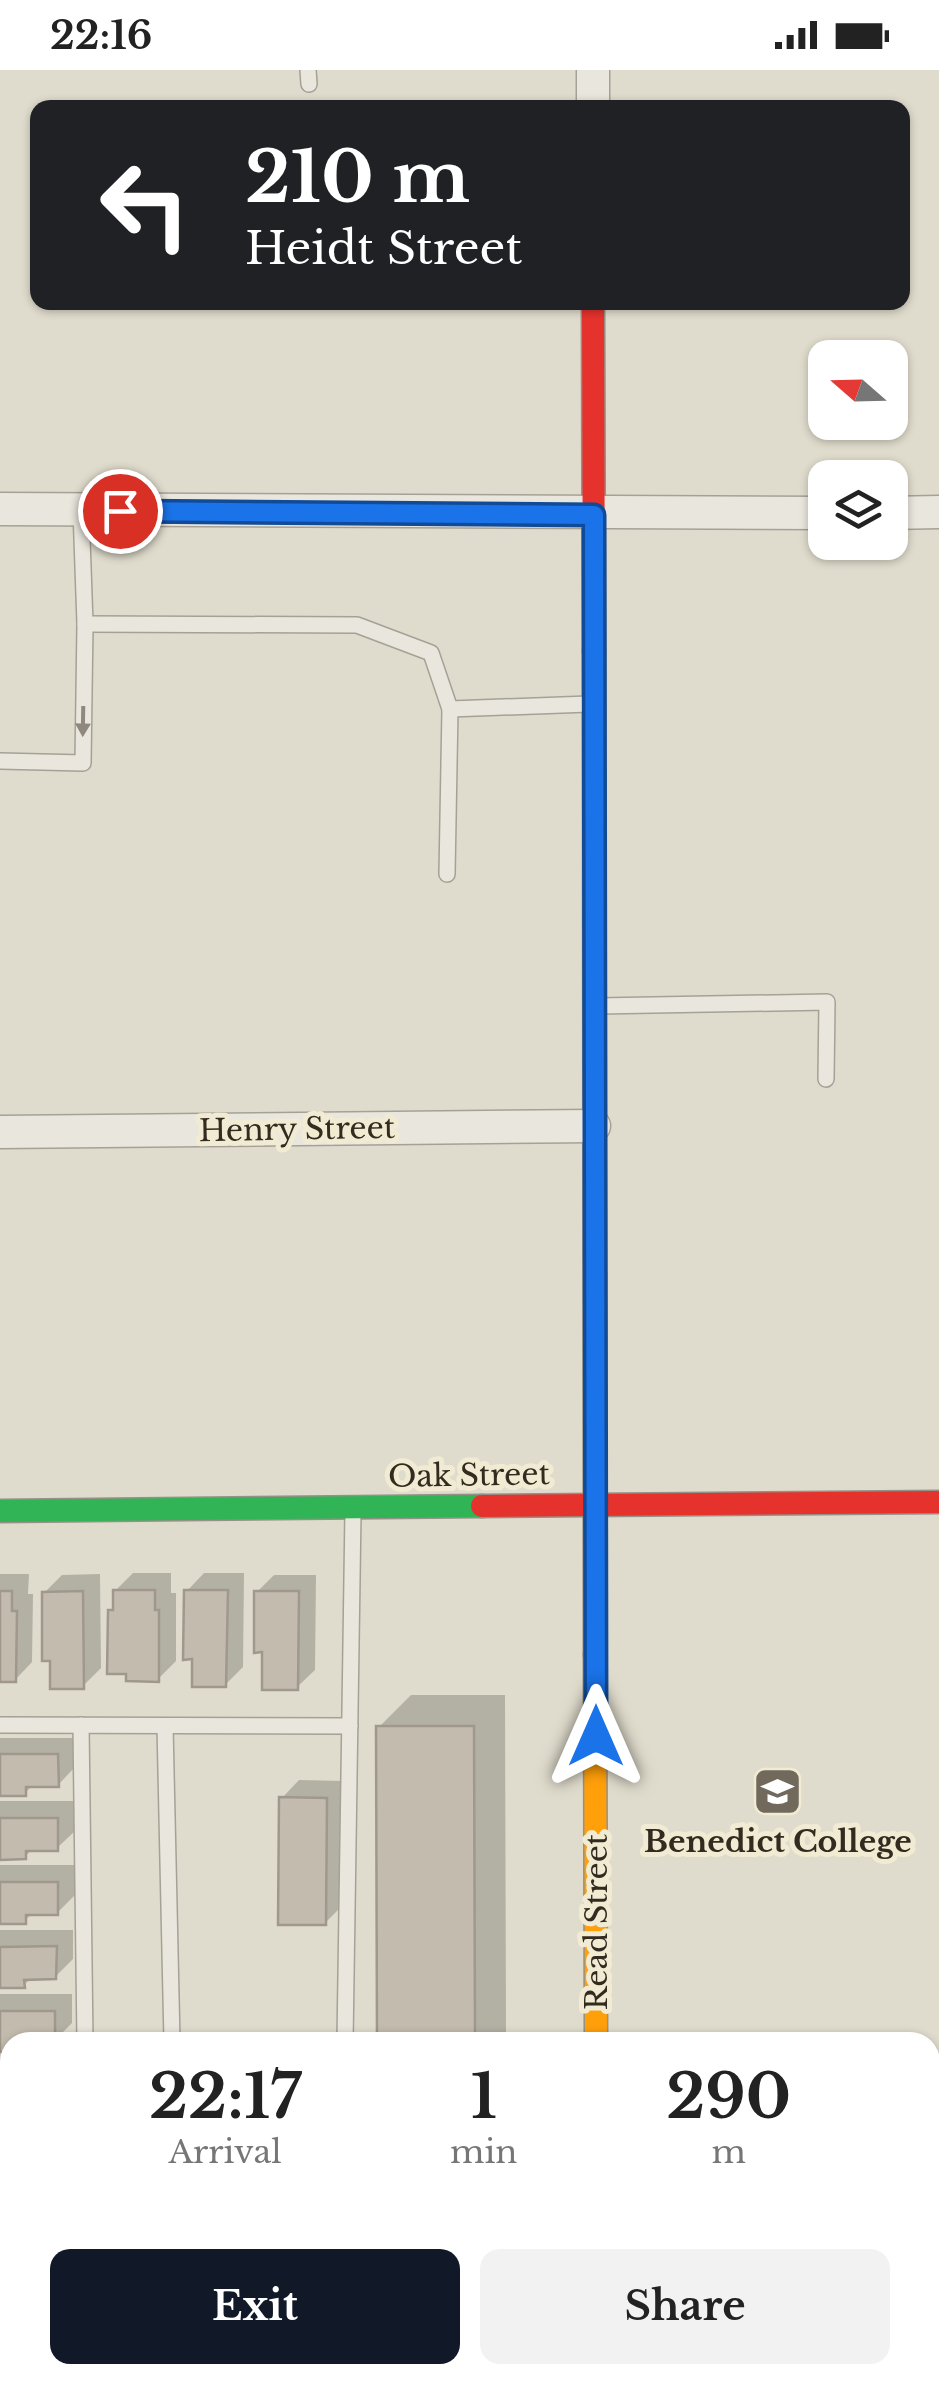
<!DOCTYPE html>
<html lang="en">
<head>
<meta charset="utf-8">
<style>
  :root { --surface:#fff; --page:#f2f2f2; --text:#222; --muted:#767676; --accent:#111827 }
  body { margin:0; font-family:"Libre Baskerville",serif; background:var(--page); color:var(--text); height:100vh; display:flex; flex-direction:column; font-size:38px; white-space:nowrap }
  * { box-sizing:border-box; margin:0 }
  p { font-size:32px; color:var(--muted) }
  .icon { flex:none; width:55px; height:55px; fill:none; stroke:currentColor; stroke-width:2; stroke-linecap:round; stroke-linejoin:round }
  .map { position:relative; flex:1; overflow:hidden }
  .details { position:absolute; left:0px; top:1962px; width:940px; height:352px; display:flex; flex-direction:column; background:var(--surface); border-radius:30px 30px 0 0; box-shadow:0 2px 8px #0004 }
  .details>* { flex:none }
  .top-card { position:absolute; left:30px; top:30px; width:880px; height:210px; border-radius:20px; box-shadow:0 2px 8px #0004; background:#202124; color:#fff; overflow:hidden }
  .needle { width:65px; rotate:290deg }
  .controls { position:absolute; left:808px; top:270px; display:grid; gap:20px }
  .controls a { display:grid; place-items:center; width:100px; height:100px; border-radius:20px; background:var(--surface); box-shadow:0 2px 8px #0004; font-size:50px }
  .pin { position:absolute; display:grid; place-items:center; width:85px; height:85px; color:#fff; margin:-42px; border:5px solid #fff; border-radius:50%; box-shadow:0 2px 10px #0007 }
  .me { position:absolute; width:110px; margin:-55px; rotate:0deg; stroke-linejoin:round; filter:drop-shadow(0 0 8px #0008) }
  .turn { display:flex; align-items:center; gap:35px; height:210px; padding:0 50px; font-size:45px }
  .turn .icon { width:130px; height:130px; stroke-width:2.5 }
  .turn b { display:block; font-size:70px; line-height:85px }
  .eta { display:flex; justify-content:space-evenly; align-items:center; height:170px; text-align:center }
  .eta b { font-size:60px; font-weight:700; line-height:70px }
  .primary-button { display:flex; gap:20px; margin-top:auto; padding:20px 50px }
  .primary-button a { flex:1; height:115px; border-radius:20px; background:var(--accent); color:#fff; font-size:40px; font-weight:700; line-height:115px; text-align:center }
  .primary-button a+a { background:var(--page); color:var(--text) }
  .status { display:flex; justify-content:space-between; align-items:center; height:70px; padding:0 50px; background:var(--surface); direction:ltr }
  .status svg { height:28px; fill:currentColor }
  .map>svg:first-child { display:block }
</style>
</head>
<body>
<div class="status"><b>22:16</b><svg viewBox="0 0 49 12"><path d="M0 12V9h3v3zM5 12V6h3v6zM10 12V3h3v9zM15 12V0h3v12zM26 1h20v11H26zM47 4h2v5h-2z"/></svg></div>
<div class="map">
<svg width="939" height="2314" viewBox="0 0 939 2314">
  <rect width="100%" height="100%" fill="#e0dccd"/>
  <g fill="#0003">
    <polygon points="133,1503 171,1503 171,1523 176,1523 176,1591 158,1609 110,1541 115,1536 115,1521"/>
    <polygon points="204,1503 244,1503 243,1597 225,1615 187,1521"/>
    <polygon points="0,1504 29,1504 28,1524 33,1524 32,1592 15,1610 0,1610"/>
    <polygon points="100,1504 101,1598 83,1616 44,1523 62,1505"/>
    <polygon points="274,1505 316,1505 315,1600 297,1617 264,1580 257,1522"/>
    <polygon points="411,1625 505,1625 506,1966 499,1972 380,1972 379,1657"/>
    <polygon points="0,1668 75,1668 75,1697 58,1715 33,1715 25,1723 0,1723"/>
    <polygon points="299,1710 344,1711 343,1835 325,1853 282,1728"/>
    <polygon points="0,1731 75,1731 75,1761 57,1778 33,1778 25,1787 0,1787"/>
    <polygon points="0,1795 74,1795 75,1825 57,1843 33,1843 24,1851 0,1851"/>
    <polygon points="0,1860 73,1860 73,1889 55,1907 32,1907 23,1916 0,1916"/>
    <polygon points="0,1924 72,1924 72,1953 54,1971 10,1972 10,1980 0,1980"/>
    <polygon points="2,2035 10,2035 10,2263 0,2263 0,2152 6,2146 0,2146"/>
    <polygon points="0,2276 10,2276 10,2305 49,2305 49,2314 0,2314"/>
    <polygon points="94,2306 172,2307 172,2314 85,2314"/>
    <polygon points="219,2310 300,2310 300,2314 215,2314"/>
  </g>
  <g fill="#c3bcae" stroke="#a0988d" stroke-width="2.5">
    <polygon points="113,1520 155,1520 155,1540 159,1540 159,1612 126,1611 126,1604 107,1604 108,1540 113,1540"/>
    <polygon points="184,1520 228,1520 226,1617 192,1617 192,1589 183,1590"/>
    <polygon points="0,1521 12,1521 12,1541 17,1541 16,1612 0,1612"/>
    <polygon points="83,1521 84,1619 50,1619 50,1591 42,1591 42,1522"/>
    <polygon points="254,1521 299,1521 298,1620 262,1620 262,1582 254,1583"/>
    <polygon points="376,1656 474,1656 475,1972 377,1972"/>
    <polygon points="0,1684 58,1684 59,1717 26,1717 26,1726 0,1726"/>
    <polygon points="279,1727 327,1728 326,1855 278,1855"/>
    <polygon points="0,1748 58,1748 58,1781 26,1781 26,1789 0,1790"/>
    <polygon points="0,1812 58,1812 58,1845 26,1845 26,1854 0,1854"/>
    <polygon points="57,1876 56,1909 24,1910 25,1918 0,1918 0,1877"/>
    <polygon points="0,1941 55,1941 55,1972 10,1972 10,1982 0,1982"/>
    <rect x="0" y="2060" width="10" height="89"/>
    <rect x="0" y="2174" width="10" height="92"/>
    <polygon points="0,2292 10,2292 10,2305 32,2306 32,2314 0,2314"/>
  </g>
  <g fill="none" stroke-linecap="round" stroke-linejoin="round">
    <defs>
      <g id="lane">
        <polyline points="308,0 309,14"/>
        <polyline points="85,554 357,555 431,583 450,639"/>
        <polyline points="0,691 83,693 85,554 81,440"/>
        <polyline points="447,804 450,639 589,634"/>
        <polyline points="598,936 827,932 826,1009"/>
        <polyline points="0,1655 350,1656"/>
        <polyline points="81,1655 85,1972"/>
        <polyline points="165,1656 172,1972"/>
        <polyline points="345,1972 353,1442"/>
        <polyline points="180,2314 180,2305"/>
      </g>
      <g id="street">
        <polyline points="593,0 593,38"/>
        <polyline points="0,439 825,443"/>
        <polyline points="890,443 939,442"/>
        <polyline points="0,1062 594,1056"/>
        <polyline points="597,2305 597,2314"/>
      </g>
      <g id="fast">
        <polyline points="594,581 595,1585"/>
        <polyline points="0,1441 482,1436"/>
      </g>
      <polyline id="slow" points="595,1585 596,1972"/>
      <g id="jam">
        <polyline points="593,232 594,581"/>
        <polyline points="482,1436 939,1432"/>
      </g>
    </defs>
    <use href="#lane" stroke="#a5a196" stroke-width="18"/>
    <use href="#street" stroke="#a5a196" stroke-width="35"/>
    <use href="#fast" stroke="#959186" stroke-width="25"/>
    <use href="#slow" stroke="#959186" stroke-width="25"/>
    <use href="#jam" stroke="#959186" stroke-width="25"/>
    <use href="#lane" stroke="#e9e6dd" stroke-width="15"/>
    <use href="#street" stroke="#e9e6dd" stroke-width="32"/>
    <use href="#fast" stroke="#30b455" stroke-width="22"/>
    <use href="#slow" stroke="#ff9f0a" stroke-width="22"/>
    <use href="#jam" stroke="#e5322d" stroke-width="22"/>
  </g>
  <defs><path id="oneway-solid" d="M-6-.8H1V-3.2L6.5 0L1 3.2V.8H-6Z" transform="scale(2.5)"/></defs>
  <use fill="#8e887e" href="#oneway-solid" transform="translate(83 651) rotate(91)"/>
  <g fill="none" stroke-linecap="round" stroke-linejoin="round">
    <defs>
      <polyline id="route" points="120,441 594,445 596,1666"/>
    </defs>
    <use href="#route" stroke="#114b97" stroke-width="25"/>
    <use href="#route" stroke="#1a73e8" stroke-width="18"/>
  </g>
  <defs>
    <symbol id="university-square" viewBox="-11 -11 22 22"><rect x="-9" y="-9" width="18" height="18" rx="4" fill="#70695c" stroke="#f1ebd3"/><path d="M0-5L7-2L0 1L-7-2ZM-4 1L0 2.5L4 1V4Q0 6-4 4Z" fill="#fff"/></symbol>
  </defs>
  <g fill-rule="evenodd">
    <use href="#university-square" x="750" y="1694" width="55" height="55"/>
  </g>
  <g text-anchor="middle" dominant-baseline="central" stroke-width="10" stroke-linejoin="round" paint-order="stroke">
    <g font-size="30" fill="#332b1f" stroke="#f1ebd3">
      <text transform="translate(297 1059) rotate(-1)">Henry Street</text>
      <text transform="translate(469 1405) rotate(-1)">Oak Street</text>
      <text transform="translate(596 1852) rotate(-90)">Read Street</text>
    </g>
    <g font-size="30" font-weight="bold" fill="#332b1f" stroke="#f1ebd3">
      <text x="778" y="1771">Benedict College</text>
    </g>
  </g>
</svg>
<div class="controls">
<a><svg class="needle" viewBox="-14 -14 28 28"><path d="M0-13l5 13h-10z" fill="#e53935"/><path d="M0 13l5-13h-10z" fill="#767676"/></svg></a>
<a><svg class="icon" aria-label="layers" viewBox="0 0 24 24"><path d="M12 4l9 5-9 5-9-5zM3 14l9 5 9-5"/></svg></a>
</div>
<div class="pin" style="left:120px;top:441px;background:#d93025"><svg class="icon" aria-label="arrive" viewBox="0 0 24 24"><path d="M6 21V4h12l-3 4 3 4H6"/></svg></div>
<svg class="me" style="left:596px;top:1666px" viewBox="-20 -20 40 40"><path d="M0-17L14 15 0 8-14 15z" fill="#1a73e8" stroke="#fff" stroke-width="4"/></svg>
<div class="top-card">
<div class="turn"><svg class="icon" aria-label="left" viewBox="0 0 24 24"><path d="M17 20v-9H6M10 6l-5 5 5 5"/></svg><div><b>210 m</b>Heidt Street</div></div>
</div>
<section class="details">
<div class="eta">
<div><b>22:17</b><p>Arrival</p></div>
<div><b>1</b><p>min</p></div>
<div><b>290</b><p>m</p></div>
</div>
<div class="primary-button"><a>Exit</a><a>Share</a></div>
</section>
</div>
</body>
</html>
